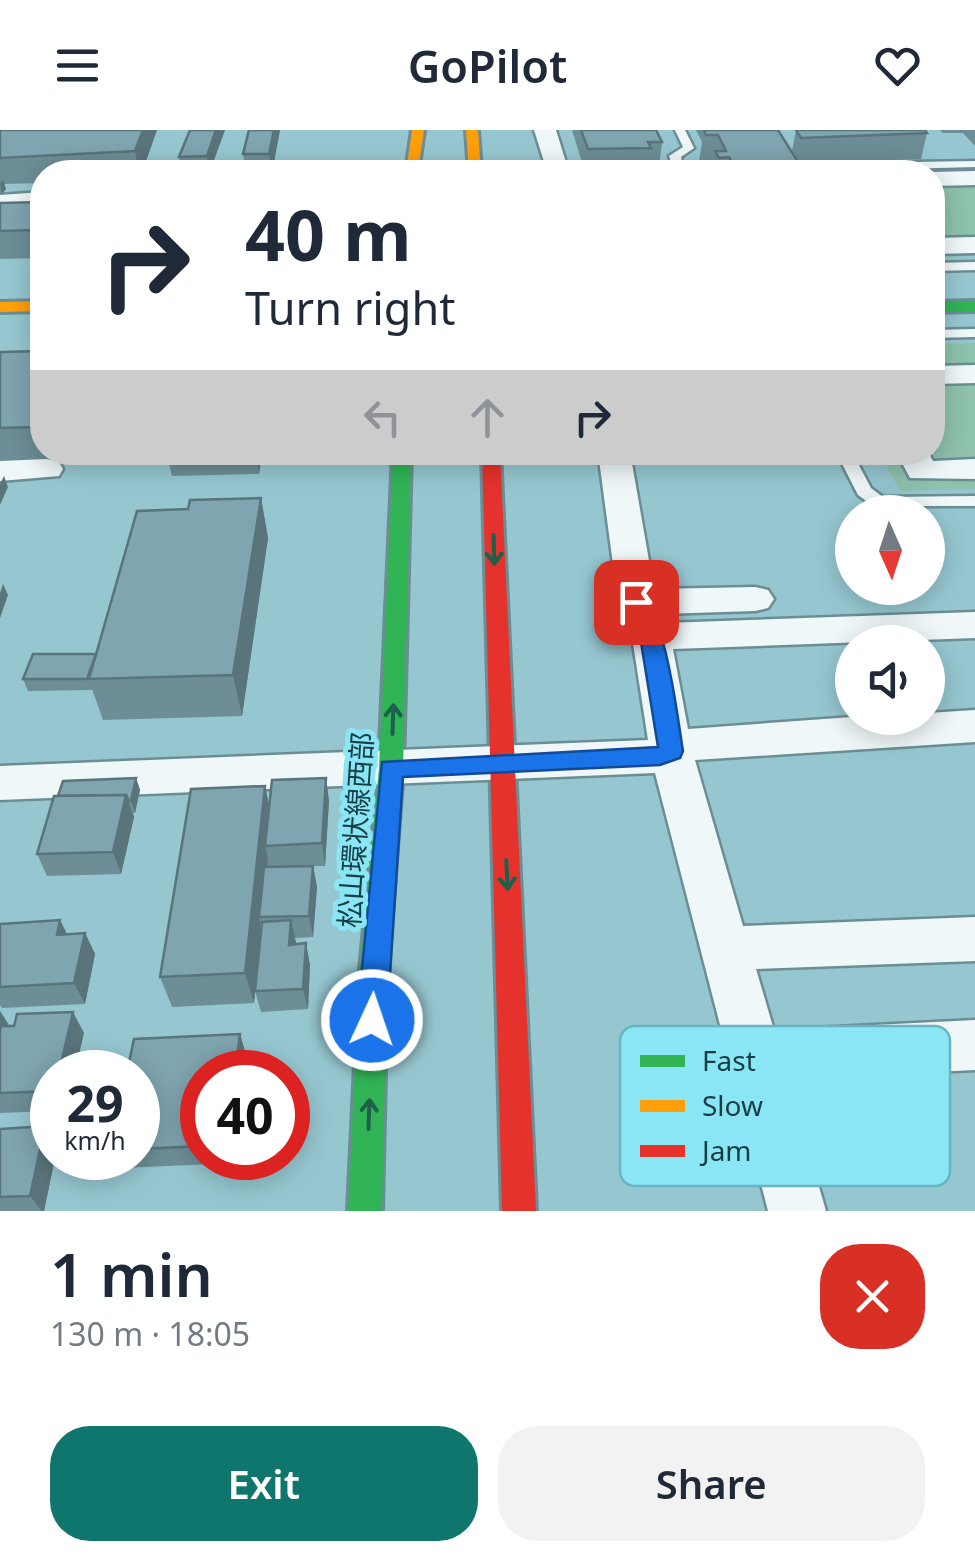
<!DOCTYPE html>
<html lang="en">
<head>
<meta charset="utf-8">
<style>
  :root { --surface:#fff; --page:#f2f2f3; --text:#1f2937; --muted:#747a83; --accent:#0f766e }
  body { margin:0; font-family:"Noto Sans","Noto Sans JP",sans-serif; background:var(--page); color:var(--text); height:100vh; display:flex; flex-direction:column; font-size:38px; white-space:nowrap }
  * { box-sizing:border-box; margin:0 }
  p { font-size:32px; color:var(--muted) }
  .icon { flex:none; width:55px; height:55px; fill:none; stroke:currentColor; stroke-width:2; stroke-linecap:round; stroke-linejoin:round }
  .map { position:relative; height:1081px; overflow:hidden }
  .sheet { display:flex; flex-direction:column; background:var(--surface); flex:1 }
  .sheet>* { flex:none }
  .top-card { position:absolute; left:30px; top:30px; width:915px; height:305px; border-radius:40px; box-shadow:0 5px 25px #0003; background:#fff; color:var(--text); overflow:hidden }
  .needle { width:65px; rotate:177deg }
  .tools { position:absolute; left:835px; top:365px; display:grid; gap:20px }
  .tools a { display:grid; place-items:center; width:110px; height:110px; border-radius:50%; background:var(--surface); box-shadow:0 5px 25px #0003; font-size:50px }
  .speed { position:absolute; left:30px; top:920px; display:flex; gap:20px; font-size:50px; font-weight:700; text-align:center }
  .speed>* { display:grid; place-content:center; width:130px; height:130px; border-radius:50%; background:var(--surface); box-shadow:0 5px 25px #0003; line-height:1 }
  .speed small { font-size:25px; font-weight:400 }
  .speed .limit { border:15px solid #d22; background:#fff; color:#111 }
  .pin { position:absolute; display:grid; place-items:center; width:85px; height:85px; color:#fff; margin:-42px; border-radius:20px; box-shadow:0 5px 15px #0006 }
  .me { position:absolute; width:110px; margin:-55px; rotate:3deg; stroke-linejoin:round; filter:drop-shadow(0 0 8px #0008) }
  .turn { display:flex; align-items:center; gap:35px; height:210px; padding:0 50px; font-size:45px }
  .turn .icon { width:130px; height:130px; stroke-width:2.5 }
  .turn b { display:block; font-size:70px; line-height:85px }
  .lanes { display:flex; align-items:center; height:95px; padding:0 50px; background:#0003; justify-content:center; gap:50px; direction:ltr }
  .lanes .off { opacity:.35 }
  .round { display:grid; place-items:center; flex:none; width:105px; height:105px; border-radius:40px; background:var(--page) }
  .overview { display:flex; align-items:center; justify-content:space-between; height:170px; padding:0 50px }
  h1 { font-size:60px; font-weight:600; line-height:75px }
  .primary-button { display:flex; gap:20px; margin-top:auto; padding:20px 50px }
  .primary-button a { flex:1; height:115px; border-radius:40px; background:var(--accent); color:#fff; font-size:40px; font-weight:600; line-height:115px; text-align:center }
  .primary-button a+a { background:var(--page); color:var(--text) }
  header { display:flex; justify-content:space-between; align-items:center; height:130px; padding:0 50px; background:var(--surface); font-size:45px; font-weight:600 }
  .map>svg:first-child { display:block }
</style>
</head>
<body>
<header><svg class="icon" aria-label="menu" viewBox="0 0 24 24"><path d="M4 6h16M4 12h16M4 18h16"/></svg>GoPilot<svg class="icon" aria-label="heart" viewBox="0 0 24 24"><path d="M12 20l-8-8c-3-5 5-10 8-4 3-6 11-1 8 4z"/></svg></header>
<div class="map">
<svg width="975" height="1081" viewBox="0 0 975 1081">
  <rect width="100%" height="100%" fill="#96c7d0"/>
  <g fill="#8ec2ad">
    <polygon points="975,39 975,126 933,127 932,42 835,41"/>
    <polygon points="975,213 975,359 900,361 880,323 932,322 933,214"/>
  </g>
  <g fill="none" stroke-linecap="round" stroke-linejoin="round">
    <defs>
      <g id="lane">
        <polygon points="675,0 685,0 694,18 681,27 684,42 674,42 669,26 683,17"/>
        <polygon points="975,31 975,37 791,42 787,37 793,34"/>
        <polygon points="975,132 975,140 932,141 932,133"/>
        <polygon points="975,199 975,207 932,208 932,200"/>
        <polygon points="836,322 852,322 871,358 883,367 975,366 975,376 873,376 858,365"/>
      </g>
      <g id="street">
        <polygon points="534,0 556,0 569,42 510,42 521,35 545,35"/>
        <polygon points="975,41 975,55 932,56 931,42"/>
        <polygon points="42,62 42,76 0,79 0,65"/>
        <polygon points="975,107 975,123 932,124 932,108"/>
        <polygon points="975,235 975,253 932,254 932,236"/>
        <polygon points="598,322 630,322 654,459 755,457 768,460 774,469 768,478 755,481 661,484 665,493 975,482 975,508 673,519 688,599 852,587 928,588 928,583 975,580 975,612 695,630 743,796 975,787 975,831 756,839 774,900 975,890 975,940 788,949 826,1081 768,1081 655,643 0,670 0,636 648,610 632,507 618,472"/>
        <polygon points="896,322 928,322 933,331 975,329 975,349 910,348"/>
        <polygon points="47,329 59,332 63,339 59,346 0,351 0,331"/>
      </g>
      <g id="fast">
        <polygon points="975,171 975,181 932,182 932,172"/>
        <polygon points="393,322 411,322 403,638 387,851 382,1081 348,1081 359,851 379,638"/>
      </g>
      <g id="slow">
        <polygon points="412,0 424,0 418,42 406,42"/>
        <polygon points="466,0 478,0 481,42 469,42"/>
        <polygon points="42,171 42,181 0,182 0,172"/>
      </g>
      <polygon id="jam" points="482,322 500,322 536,1081 502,1081"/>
    </defs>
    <use href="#lane" stroke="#6b8e95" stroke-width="5"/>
    <use href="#street" stroke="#6b8e95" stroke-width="5"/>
    <use href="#fast" stroke="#6b8e95" stroke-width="6"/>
    <use href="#slow" stroke="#6b8e95" stroke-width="6"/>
    <use href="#jam" stroke="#6b8e95" stroke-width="6"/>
    <use href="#lane" fill="#eff7f8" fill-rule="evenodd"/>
    <use href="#street" fill="#eff7f8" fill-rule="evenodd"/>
    <use href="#fast" fill="#30b455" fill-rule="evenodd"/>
    <use href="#slow" fill="#ff9f0a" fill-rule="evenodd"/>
    <use href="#jam" fill="#e5322d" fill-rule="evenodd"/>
  </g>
  <g fill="#6d8e97">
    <polygon points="0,0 157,0 142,42 42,42 42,53 4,54 6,59 2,64 0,64"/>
    <polygon points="225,0 210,42 182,42 179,27"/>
    <polygon points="249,0 280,0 272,42 246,42 243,24"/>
    <polygon points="572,0 656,0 662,12 659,38 649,38 648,42 585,42"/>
    <polygon points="696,0 778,0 792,21 796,0 927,3 921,29 798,34 796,42 712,42 713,37 702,38 699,31 702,12"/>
    <polygon points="940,0 975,0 975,16 963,3 943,3"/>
    <polygon points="42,72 42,128 0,129 0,73"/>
    <polygon points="42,218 42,322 48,322 46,328 0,329 0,222 41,221"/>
    <polygon points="166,322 262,322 259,344 172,346"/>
    <polygon points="261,368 268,408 242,586 103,590 92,559 92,560 28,561 23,549 96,524 188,379"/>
    <polygon points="136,648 140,660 135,683 133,683 134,687 121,744 47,746 37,724 58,666"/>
    <polygon points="326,648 329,671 325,736 313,736 317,757 313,807 295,808 295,814 310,835 308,879 261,882 255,861 261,797 254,873 172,877 160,847 265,656 269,676"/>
    <polygon points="0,794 67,804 85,803 95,824 85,874 2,878 0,875"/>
    <polygon points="0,881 9,896 84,903 52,942 52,981 0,983"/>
    <polygon points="240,904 246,925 244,942 202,942 202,1028 234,1028 234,1033 123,1038 117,1028 138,1028 138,942"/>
    <polygon points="0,999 55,1028 44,1081 0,1081"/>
  </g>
  <g fill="#59747b">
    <polygon points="143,0 157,0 142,42 139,42 135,21"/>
    <polygon points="216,0 225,0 209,42 207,26"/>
    <polygon points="274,0 280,0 272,42 269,24"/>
    <polygon points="3,49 6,59 2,64 0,54"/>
    <polygon points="42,86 42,126 35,100"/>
    <polygon points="42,281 42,318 36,297"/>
    <polygon points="256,322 262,322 259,344"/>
    <polygon points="4,346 8,357 0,375 0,354"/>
    <polygon points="261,368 268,408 242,586 233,545"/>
    <polygon points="3,454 8,465 0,488 0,463"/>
    <polygon points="136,648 140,660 135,683 131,671"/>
    <polygon points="326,648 329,671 325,736 322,713"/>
    <polygon points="265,656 272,688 265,716 268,729 262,787 259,787 261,797 254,873 245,843"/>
    <polygon points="126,665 134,687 121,744 113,722"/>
    <polygon points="313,736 317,757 313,807 309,786"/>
    <polygon points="60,790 71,812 57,805"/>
    <polygon points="291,790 296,812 294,836 289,815"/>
    <polygon points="85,803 95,824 85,874 74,853"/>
    <polygon points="306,813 310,835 308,879 303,859"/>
    <polygon points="0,881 12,900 0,946"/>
    <polygon points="73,882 84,903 75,942 59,942"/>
    <polygon points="240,904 246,925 244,942 235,942"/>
    <polygon points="45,996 52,1008 52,1028 55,1028 44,1081 42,1081 30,1066"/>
  </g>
  <g fill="#7fa5b0" stroke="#59747b" stroke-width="2.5">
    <polygon points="0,0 143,0 135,21 0,28"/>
    <polygon points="190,0 216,0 207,26 179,27"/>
    <polygon points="249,0 274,0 269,24 243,24"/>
    <polygon points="581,0 656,0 662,12 648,12 651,18 588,19"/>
    <polygon points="704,0 778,0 798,32 733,34 729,27 719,28 715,21 726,21 718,5 706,5"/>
    <polygon points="796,0 925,0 927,3 801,8"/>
    <polygon points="380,37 379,42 284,42 285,39"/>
    <polygon points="121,39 137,39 136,42 120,42"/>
    <polygon points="42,72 42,86 35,100 0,101 0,73"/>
    <polygon points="42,218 42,281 36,297 0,298 0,222 41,221"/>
    <polygon points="261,368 233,545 89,549 137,381 188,379 190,370"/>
    <polygon points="33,524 96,524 87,549 23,549"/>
    <polygon points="136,648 131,671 129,671 126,665 58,666 63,651"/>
    <polygon points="326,648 322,713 265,716 272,650"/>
    <polygon points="265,656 245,843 160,847 191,659"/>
    <polygon points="126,665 113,722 37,724 54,666"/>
    <polygon points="313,736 309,786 259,787 264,737"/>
    <polygon points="60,790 57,805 85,803 74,853 0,857 0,794"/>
    <polygon points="291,790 289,815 306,813 303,859 255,861 262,792"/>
    <polygon points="73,882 59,942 52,942 52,961 0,963 0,901 1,896 14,896 17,884"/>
    <polygon points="240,904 235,942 202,942 202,1016 138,1019 138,942 127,942 134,909"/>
    <polygon points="45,996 30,1066 0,1067 0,999"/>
  </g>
  <defs><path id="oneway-shaft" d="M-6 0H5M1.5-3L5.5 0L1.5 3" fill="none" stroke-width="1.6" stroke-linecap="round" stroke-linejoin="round" transform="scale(2.5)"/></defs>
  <g stroke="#1e614a">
    <use href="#oneway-shaft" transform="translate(494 420) rotate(88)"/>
    <use href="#oneway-shaft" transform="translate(393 589) rotate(-88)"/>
    <use href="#oneway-shaft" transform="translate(507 745) rotate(87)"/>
    <use href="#oneway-shaft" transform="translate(369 984) rotate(-88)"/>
  </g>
  <path fill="#1a73e8" stroke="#114b97" stroke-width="2.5" d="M 636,464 C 665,473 678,592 683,621 L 680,628 L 660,635 L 403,647 L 387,890 L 382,899 L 372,903 L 362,899 L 357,890 L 382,632 L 658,617 L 640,506 L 626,472 Z"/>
  <g text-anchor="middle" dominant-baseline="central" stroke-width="10" stroke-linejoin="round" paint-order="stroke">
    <g font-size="28" fill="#173e45" stroke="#8ae6f5">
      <text transform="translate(355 700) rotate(-86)">松山環状線西部</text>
    </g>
  </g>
  <rect x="620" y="896" width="330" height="160" rx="15" fill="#8ae6f5" stroke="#68b4c0" stroke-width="2.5"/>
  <rect x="640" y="925" width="45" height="12" fill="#30b455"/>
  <rect x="640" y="970" width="45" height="12" fill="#ff9f0a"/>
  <rect x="640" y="1015" width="45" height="12" fill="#e5322d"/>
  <g font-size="28" fill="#173e45">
    <text x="702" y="941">Fast</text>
    <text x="702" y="986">Slow</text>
    <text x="702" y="1031">Jam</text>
  </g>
</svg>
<div class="tools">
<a><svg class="needle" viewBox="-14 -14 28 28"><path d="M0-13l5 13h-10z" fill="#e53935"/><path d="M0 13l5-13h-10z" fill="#747a83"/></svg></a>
<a><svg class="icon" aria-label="sound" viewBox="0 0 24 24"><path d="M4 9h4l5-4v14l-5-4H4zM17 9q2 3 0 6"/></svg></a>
</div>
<div class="speed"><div>29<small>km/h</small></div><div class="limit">40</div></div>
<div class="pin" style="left:636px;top:472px;background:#d93025"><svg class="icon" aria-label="arrive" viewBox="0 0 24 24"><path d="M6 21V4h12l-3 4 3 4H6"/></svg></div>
<svg class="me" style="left:372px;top:890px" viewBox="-20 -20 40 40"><circle r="17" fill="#1a73e8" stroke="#fff" stroke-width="3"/><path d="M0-11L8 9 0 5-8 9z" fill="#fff"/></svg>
<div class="top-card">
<div class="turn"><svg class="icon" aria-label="right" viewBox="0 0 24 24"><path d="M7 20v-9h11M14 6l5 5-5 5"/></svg><div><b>40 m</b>Turn right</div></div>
<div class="lanes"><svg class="icon off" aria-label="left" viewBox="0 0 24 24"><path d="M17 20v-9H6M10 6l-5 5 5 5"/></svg><svg class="icon off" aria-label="ahead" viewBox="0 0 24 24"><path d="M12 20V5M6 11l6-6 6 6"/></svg><svg class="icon" aria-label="right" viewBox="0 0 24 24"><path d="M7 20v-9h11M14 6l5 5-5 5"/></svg></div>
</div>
</div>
<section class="sheet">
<div class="overview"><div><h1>1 min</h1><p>130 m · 18:05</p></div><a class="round" style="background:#d93025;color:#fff"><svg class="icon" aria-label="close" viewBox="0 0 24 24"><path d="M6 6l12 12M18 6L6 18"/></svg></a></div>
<div class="primary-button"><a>Exit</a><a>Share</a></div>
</section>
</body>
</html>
